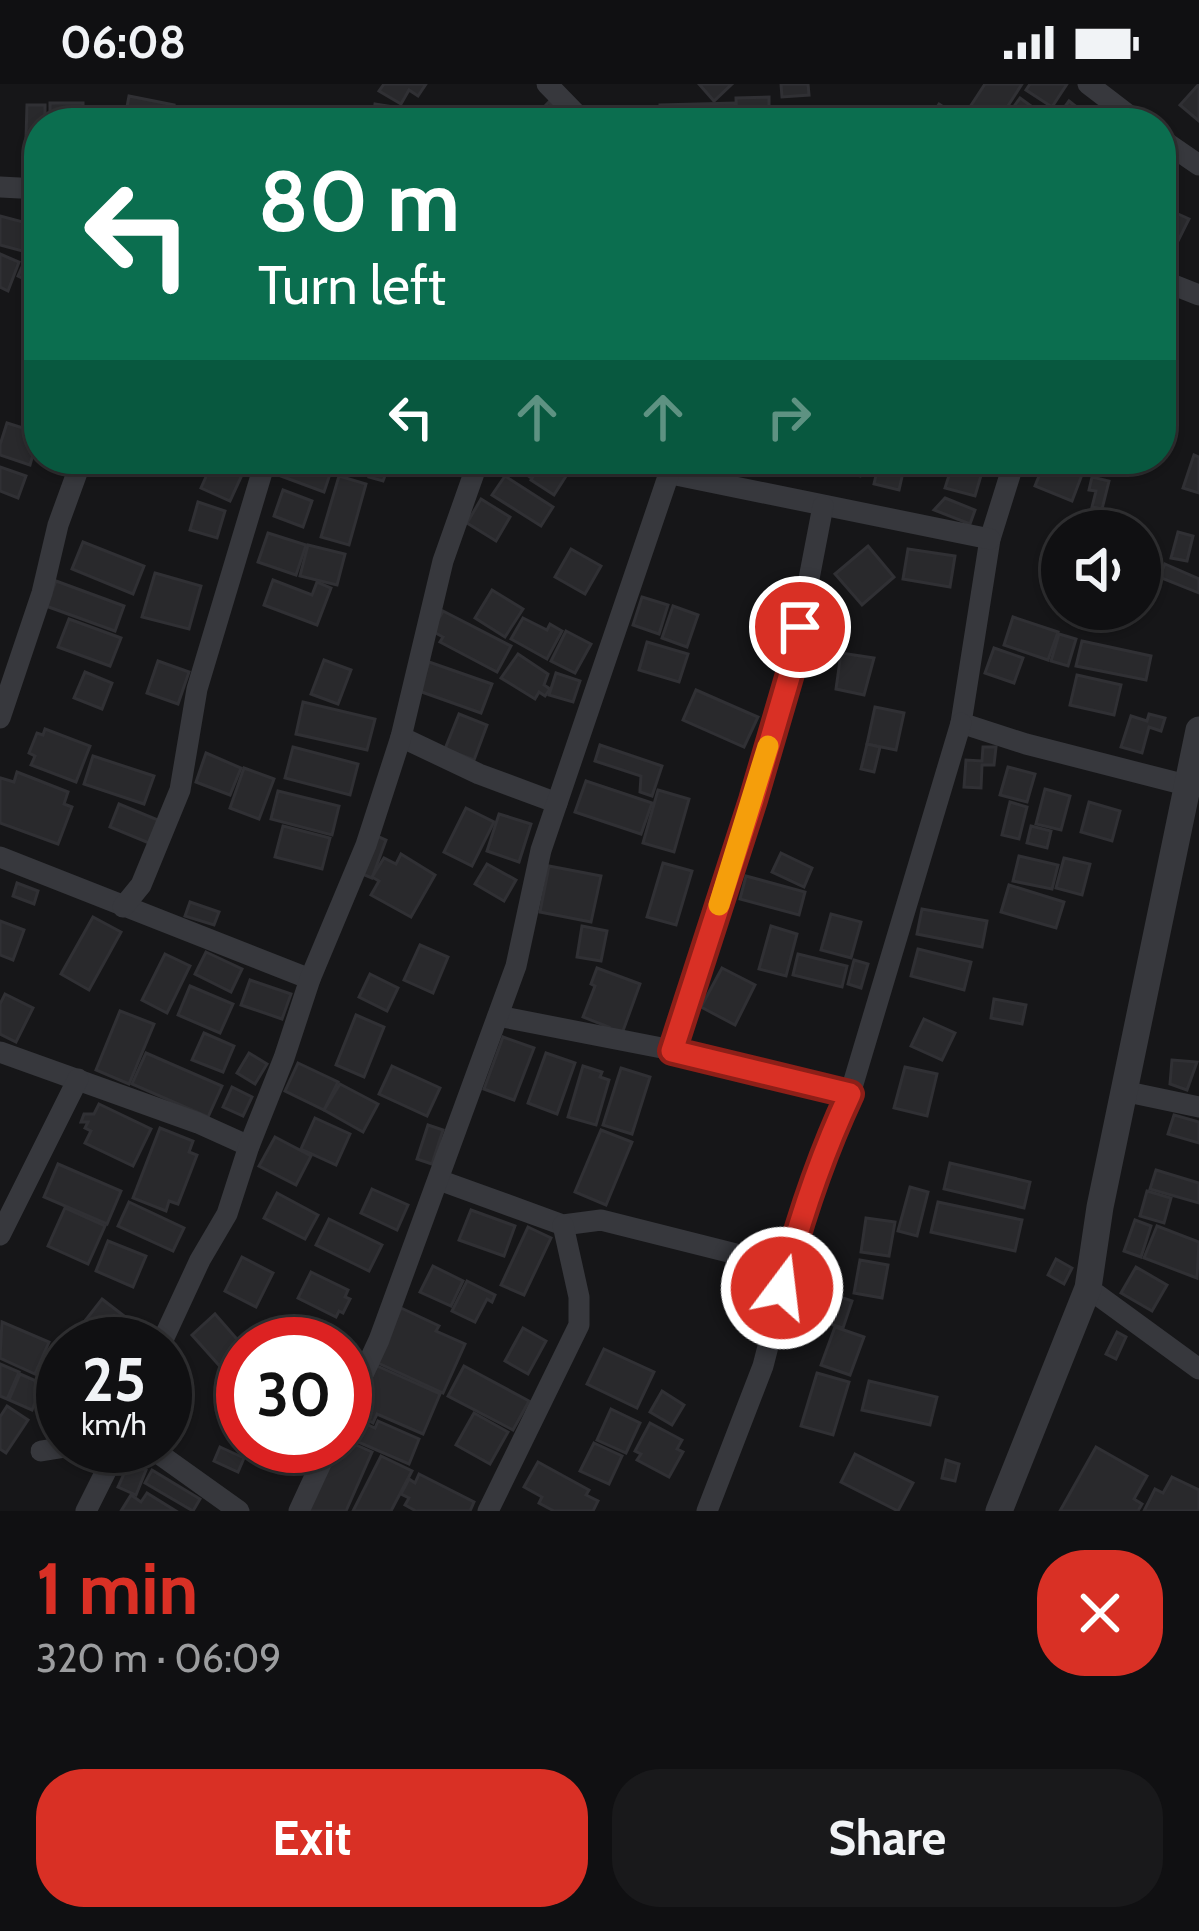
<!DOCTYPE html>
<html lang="en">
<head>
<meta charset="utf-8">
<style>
  :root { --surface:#101012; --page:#19191b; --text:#f1f3f6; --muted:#9c9d9f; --line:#303032; --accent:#d93025 }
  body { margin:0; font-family:Cabin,sans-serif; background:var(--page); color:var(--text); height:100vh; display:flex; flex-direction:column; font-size:45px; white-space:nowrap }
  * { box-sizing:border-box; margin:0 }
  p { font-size:39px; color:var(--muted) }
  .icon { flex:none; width:66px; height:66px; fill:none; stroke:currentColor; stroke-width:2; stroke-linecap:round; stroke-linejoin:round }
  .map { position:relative; height:1427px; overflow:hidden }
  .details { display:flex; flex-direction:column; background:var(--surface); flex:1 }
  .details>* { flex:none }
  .guide { position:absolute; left:24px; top:24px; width:1152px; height:366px; border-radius:48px; box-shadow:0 3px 9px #0004,0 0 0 3px var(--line); background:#0b6e4f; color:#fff; overflow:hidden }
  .fabs { position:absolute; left:1041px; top:426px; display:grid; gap:24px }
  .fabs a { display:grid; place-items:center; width:120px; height:120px; border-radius:50%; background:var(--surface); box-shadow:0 3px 9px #0004,0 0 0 3px var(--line); font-size:60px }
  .speed { position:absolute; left:36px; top:1233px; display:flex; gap:24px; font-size:60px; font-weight:700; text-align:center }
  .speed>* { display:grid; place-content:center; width:156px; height:156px; border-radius:50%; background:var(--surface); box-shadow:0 3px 9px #0004,0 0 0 3px var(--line); line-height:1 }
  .speed small { font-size:30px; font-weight:400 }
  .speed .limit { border:18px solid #d22; background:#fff; color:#111 }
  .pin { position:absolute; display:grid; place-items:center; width:102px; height:102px; color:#fff; margin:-51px; border:6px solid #fff; border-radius:50%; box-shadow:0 3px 12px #0007 }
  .me { position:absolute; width:132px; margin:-66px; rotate:15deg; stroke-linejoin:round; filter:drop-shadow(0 0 9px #0008) }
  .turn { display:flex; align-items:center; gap:42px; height:252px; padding:0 36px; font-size:54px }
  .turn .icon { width:156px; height:156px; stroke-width:2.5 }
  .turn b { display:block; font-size:84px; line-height:102px }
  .lanes { display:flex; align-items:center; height:114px; padding:0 36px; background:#0003; justify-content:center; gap:60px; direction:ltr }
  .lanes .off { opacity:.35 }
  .round { display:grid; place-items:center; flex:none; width:126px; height:126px; border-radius:48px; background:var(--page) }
  .headline { display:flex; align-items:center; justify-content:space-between; height:204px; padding:0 36px }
  h1 { font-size:72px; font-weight:800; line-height:90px; color:var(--accent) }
  .primary-button { display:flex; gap:24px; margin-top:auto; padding:24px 36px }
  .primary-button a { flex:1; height:138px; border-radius:48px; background:var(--accent); color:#fff; font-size:48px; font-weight:800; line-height:138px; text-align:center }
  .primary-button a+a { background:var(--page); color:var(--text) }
  .status { display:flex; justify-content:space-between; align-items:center; height:84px; padding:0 60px; background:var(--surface); direction:ltr }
  .status svg { height:33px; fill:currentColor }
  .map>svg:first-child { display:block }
</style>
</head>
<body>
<div class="status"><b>06:08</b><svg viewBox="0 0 49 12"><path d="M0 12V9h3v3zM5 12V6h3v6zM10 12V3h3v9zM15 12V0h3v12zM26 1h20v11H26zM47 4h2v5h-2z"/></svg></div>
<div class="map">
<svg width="1199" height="1427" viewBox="0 0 1199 1427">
  <rect width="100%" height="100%" fill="#161618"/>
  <g fill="#29292c" stroke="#303034" stroke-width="3">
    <polygon points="384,0 426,0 418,12 409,6 401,20 379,7"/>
    <polygon points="699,0 732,0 714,17"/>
    <polygon points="781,0 808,0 809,11 782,13"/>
    <polygon points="985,0 1022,0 997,39 982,39 966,29"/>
    <polygon points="1030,0 1067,0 1052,23 1026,6"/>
    <polygon points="1199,0 1199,37 1180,21"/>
    <polygon points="129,12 174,21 170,39 124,39"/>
    <polygon points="769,13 769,38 737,39 736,14"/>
    <polygon points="1020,14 1042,30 1035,39 1002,39"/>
    <polygon points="1069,17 1093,36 1090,39 1053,39"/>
    <polygon points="549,18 568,39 542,39 547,35 540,27"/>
    <rect x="50" y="19" width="33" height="20"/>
    <polygon points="735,19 735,39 661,39 660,21"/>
    <polygon points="375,20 406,25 404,39 372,39"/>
    <polygon points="939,20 967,39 927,39"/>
    <polygon points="27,21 45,21 45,39 39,39 39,88 25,88"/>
    <polygon points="653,30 653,39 621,39 621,31"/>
    <polygon points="1167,125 1189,135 1173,167 1161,161 1161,137"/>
    <polygon points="0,132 38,142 30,169 0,161"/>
    <polygon points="0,170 19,178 8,207 0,203"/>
    <polygon points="26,174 39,180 39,202 18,192"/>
    <polygon points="7,339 39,349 30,381 0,371 0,361"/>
    <polygon points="1194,371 1199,373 1199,409 1183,404"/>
    <polygon points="214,375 235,375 247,380 230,417 201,404"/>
    <polygon points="287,375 315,375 333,381 324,408 281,392"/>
    <polygon points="510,375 541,375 530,393 508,378"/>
    <polygon points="544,375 562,375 573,381 554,411 531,396"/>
    <polygon points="849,375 864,375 860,392 846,388"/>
    <polygon points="880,375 906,375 899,406 874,400"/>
    <polygon points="1046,375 1083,388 1072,417 1035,402"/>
    <polygon points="375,376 389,381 383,397 369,393"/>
    <polygon points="953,379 982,388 975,412 945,404"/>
    <polygon points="0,383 26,392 18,414 0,407"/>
    <polygon points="339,392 366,400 349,461 321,453"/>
    <polygon points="505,392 553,423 541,442 492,411"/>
    <polygon points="1092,393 1109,397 1102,425 1092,423 1096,407 1089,406"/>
    <polygon points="283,406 312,417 303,443 274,432"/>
    <polygon points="945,414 975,426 970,440 934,426"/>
    <polygon points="481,415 510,433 496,457 467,439"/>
    <polygon points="198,418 225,427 217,454 190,446"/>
    <polygon points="1178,448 1193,452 1187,477 1171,474"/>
    <polygon points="268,449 306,461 296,491 258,478"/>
    <polygon points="83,458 144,482 133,510 72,485"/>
    <polygon points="308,461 345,470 337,501 300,492"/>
    <polygon points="868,462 894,493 862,521 835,490"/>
    <polygon points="571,465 601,482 585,510 555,493"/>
    <polygon points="908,465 955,472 950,503 903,495"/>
    <polygon points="1165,480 1199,495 1199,509 1159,493"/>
    <polygon points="155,489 201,502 189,545 142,533"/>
    <polygon points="273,496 312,511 317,498 331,504 317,541 264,521"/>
    <polygon points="56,497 124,522 115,547 46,522"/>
    <polygon points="492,506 523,525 505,553 475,534"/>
    <polygon points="642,513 668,521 659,550 633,541"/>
    <polygon points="673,522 698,531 687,563 662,554"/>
    <polygon points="443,527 511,562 497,588 440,558 443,553 432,547"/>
    <polygon points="1013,533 1058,548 1048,576 1004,561"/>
    <polygon points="523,534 547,546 550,540 562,547 547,575 511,555"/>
    <polygon points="69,535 121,554 110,582 58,563"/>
    <polygon points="566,547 591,560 575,589 551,577"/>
    <polygon points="1059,550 1076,555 1068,582 1051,577"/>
    <polygon points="1082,557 1151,572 1146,596 1076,582"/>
    <polygon points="647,558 688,570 679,598 639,586"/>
    <polygon points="994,564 1023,574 1014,599 985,589"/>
    <polygon points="841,569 874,574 864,611 836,605"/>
    <polygon points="518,570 548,590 544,601 550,605 545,612 539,608 535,615 501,594"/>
    <polygon points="324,576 351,586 338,620 311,610"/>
    <polygon points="158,577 189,588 178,620 147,609"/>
    <polygon points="429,578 492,600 481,629 419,607"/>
    <polygon points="85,588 112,599 102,625 74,614"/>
    <polygon points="556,589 580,597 573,618 549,611"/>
    <polygon points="1077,591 1121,601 1114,631 1070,621"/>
    <polygon points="696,606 758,633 744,663 683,636"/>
    <polygon points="303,618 375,635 367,666 296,650"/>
    <polygon points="875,623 904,629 896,666 867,660"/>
    <polygon points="459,630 487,641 474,676 445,665"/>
    <polygon points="1149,630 1165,634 1161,647 1149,643 1142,669 1121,663 1131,632 1147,637"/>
    <polygon points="45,645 90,662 76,698 31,681 35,672 29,669 37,649 43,651"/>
    <polygon points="867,660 880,663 874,688 861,685"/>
    <polygon points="600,661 662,682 652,712 640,708 641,692 595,677"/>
    <polygon points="293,663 358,680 350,711 285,694"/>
    <polygon points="983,663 996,663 994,681 982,681 981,704 964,703 966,676 982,677"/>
    <polygon points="206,669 241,684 230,711 196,698"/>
    <polygon points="93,672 154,692 144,720 84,700"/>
    <polygon points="1008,683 1035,690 1027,718 1000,711"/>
    <polygon points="244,684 274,695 259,735 230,724"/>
    <polygon points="17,688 68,708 64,720 72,723 58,760 0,739 0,696 1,694 14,698"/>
    <polygon points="586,697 652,719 641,750 575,728"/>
    <polygon points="1045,705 1070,712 1061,746 1036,740"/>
    <polygon points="658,706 689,715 674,768 643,759"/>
    <polygon points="278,707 339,722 332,751 271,735"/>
    <polygon points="1010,718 1027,723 1019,755 1002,751"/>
    <polygon points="1089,718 1120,727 1112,757 1081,748"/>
    <polygon points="119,720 158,736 149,759 110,743"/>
    <polygon points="466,724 494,738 472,782 444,768"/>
    <polygon points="499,730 531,740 519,778 487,767"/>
    <polygon points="283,742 330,754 322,785 275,773"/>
    <polygon points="1031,742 1051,747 1047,764 1027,759"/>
    <polygon points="372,750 386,756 372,794 357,788"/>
    <polygon points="781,769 812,784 804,803 772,788"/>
    <polygon points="401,770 435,791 411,833 371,811 379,797 372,793 384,774 396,780"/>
    <polygon points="1019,772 1058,781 1052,805 1013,797"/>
    <polygon points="1064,774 1090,780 1082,811 1056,804"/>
    <polygon points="663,779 692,787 676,841 647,833"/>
    <polygon points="487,780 516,796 504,817 475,800"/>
    <polygon points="549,782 601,792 591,838 540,828"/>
    <polygon points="746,792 805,808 799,831 740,815"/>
    <polygon points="17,799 38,807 34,820 13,812"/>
    <polygon points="1009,801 1064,818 1056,844 1001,828"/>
    <polygon points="190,818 219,828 214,841 185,832"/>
    <polygon points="922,825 987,837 982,863 917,850"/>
    <polygon points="831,830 861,838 851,874 821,866"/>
    <polygon points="93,833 121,848 89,906 61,890"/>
    <polygon points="0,837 24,846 13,876 0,871"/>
    <polygon points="582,842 607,847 601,877 577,873"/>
    <polygon points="771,842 797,850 786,892 759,885"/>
    <polygon points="420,861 448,873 433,909 404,896"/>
    <polygon points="918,865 971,878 964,906 911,892"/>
    <polygon points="206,868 242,885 231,908 195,890"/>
    <polygon points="165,870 190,882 167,929 142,916"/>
    <polygon points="798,870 847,882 842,903 793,891"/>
    <polygon points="854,876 868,880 861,904 848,900"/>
    <polygon points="597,884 640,900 620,955 606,950 609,943 583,933 595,902 591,900"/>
    <polygon points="722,884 755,901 735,941 701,923"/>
    <polygon points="370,890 398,904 387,927 359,913"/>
    <polygon points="250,896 291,910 282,935 241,921"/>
    <polygon points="190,902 233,920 220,949 178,931"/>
    <polygon points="5,910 33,924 16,958 0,950 0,920"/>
    <polygon points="994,915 1026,921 1022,940 991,934"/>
    <polygon points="120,927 154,940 129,1000 96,986"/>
    <polygon points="356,931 384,943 364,993 336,981"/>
    <polygon points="924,935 955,949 942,976 911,962"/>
    <polygon points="204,949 234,962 223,988 192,976"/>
    <polygon points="503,953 534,964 514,1016 484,1005"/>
    <polygon points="146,969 222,1002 208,1033 132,1000"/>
    <polygon points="249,969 267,980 255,1000 237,989"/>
    <polygon points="546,969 575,979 557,1030 528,1019"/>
    <polygon points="1172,976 1197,978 1187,1006 1170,1000"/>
    <polygon points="298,979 338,998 324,1026 285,1007"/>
    <polygon points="392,982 440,1004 427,1032 379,1010"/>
    <polygon points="583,982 602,988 600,993 609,996 596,1041 568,1033"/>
    <polygon points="905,983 937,990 927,1032 894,1024"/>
    <polygon points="621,984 650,993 632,1050 603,1041"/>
    <polygon points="340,1000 378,1020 363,1048 324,1026"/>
    <polygon points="232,1003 252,1013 243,1032 223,1023"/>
    <polygon points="99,1020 151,1045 133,1082 85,1059 91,1047 85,1044 88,1038 81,1038 84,1030 94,1030"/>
    <polygon points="1174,1031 1199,1038 1199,1059 1168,1050"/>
    <polygon points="315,1034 350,1050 336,1081 301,1065"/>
    <polygon points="428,1041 443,1046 432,1080 417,1075"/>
    <polygon points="160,1044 193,1057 189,1068 197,1071 178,1120 169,1117 166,1127 133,1114"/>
    <polygon points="601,1046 632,1058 606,1121 575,1108"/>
    <polygon points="275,1053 311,1072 296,1101 259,1082"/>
    <polygon points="950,1079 1030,1098 1024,1124 944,1105"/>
    <polygon points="58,1080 121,1107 107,1140 44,1113"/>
    <polygon points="1156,1086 1199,1099 1199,1119 1150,1105"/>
    <polygon points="910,1103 928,1108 917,1152 898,1147"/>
    <polygon points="372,1105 408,1121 397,1146 361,1129"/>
    <polygon points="1147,1107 1171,1114 1164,1139 1140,1132"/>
    <polygon points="277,1109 318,1131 305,1155 264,1134"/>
    <polygon points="129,1118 184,1144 173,1167 118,1142"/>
    <polygon points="938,1118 1022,1136 1015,1167 931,1148"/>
    <polygon points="65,1124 105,1142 88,1180 48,1162"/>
    <polygon points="471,1126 515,1142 504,1172 459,1156"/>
    <polygon points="866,1134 895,1138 889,1172 861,1168"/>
    <polygon points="329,1135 382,1161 369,1187 316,1161"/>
    <polygon points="1135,1136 1151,1142 1141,1173 1124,1167"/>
    <polygon points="1157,1142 1199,1158 1197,1194 1144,1174"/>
    <polygon points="528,1143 551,1154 524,1211 501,1201"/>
    <polygon points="108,1157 146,1172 133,1203 96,1187"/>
    <polygon points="242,1173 273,1189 256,1223 225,1207"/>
    <polygon points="1056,1175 1072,1184 1064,1200 1048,1191"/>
    <polygon points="860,1176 888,1181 882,1214 854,1209"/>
    <polygon points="433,1182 463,1197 451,1222 420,1208"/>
    <polygon points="1136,1183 1167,1201 1152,1227 1121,1209"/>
    <polygon points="311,1188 348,1206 345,1213 350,1215 343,1229 339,1227 336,1233 298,1214"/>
    <polygon points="467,1197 495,1211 492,1218 487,1215 475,1238 452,1227"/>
    <polygon points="825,1208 852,1217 843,1244 810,1234 815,1217 821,1219"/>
    <polygon points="102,1215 141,1245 129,1260 103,1260 81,1242"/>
    <polygon points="401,1224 439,1242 436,1247 465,1260 443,1309 376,1278"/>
    <polygon points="215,1230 243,1262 243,1288 233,1297 192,1251"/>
    <polygon points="2,1238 49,1258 35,1290 0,1274"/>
    <polygon points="835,1243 864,1253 850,1291 821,1281"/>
    <polygon points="283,1244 323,1260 276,1260"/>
    <polygon points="523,1244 546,1257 528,1290 505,1277"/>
    <polygon points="1117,1248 1126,1253 1116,1275 1106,1270"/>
    <polygon points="604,1265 654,1288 637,1324 587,1300"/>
    <polygon points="0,1280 19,1288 7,1315 0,1312"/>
    <polygon points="375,1281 440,1310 423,1350 377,1330 373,1339 363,1334 360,1341 350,1337"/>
    <polygon points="464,1282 529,1317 513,1346 448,1312"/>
    <polygon points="817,1289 849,1298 833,1351 801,1342"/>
    <polygon points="20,1290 43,1300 32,1326 9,1316"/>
    <polygon points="869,1297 937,1313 930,1341 862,1326"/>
    <polygon points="662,1307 684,1321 672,1341 650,1328"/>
    <polygon points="7,1322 28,1336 6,1369 0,1365 0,1333"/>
    <polygon points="611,1325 640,1339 626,1369 597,1356"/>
    <polygon points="474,1329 508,1348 490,1380 456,1361"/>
    <polygon points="378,1337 419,1355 409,1380 358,1358 366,1340 375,1344"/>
    <polygon points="650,1339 682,1356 677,1365 683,1368 669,1393 637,1376 641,1370 635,1367"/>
    <polygon points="345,1356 372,1368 346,1427 308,1427 338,1362 345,1362"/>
    <polygon points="594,1359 622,1372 609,1400 580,1387"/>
    <polygon points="220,1363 244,1374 238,1388 214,1377"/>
    <polygon points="1096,1363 1147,1392 1134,1415 1142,1420 1138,1427 1060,1427"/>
    <polygon points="855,1370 913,1399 898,1427 841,1398"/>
    <polygon points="381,1372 412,1387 391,1427 353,1427"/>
    <polygon points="946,1376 959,1380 955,1397 942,1394"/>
    <polygon points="538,1378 589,1406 586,1411 598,1417 593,1427 554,1427 539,1419 542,1413 524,1403"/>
    <polygon points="129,1379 146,1386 136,1411 118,1403"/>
    <polygon points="152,1386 200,1415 193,1427 145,1399"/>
    <polygon points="419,1390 474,1418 470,1427 416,1427 405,1421 409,1414 401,1410 409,1395 415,1399"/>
    <polygon points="1172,1393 1199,1406 1199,1427 1144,1427 1155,1405 1163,1409"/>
    <polygon points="147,1409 176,1427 121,1427 131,1411 141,1418"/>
  </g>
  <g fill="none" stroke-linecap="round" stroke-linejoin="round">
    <g stroke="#37383d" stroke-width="21">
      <polyline points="547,0 585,39"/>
      <polyline points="1088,0 1139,39"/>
      <polyline points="1161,55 1199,81"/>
      <polyline points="0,103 39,105"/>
      <polyline points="1161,196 1199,211"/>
      <polyline points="1015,375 990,455 961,639 1026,660 1186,701"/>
      <polyline points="671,390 990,455"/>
      <polyline points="0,634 42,509 58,441 82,375"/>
      <polyline points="401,653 479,690 557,719"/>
      <polyline points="0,773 310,895"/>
      <polyline points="123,823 141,801 180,706 197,605 266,375"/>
      <polyline points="498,932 672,966 850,1010"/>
      <polyline points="672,966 753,716 792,583 823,422"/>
      <polyline points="0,968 198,1039 249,1062"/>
      <polyline points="1123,1007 1199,1023"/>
      <polyline points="439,1096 563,1141 601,1136 788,1183"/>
      <polyline points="0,1151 78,995"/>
      <polyline points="1088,1204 1199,1285"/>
      <polyline points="161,1260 200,1176 227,1130 249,1062 284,974 310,895 366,761 401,653 443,477 479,375"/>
      <polyline points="345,1329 379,1256 516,882 541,766 674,375"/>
      <polyline points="74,1362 111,1375 133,1368 151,1367"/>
      <polyline points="148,1362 239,1427"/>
      <polyline points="41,1367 72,1362"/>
      <polyline points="86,1427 118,1363"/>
      <polyline points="299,1427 329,1362"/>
      <polyline points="488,1427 579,1241 579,1213 563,1141"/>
      <polyline points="707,1427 763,1282 803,1126 825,1074 830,1052 850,1010 961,639"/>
    </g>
    <polyline stroke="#37383d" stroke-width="27" points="999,1427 1088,1204 1100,1123 1199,646"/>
  </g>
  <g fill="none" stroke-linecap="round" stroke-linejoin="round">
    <defs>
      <path id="route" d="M 782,1204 C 799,1138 821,1072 850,1010 L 672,967 L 753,716 L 792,583 L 800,543"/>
    </defs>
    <use href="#route" stroke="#8d1f18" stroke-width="30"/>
    <use href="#route" stroke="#d93025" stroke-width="21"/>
    <polyline stroke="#f59e0b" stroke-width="21" points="719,821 768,662"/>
  </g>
</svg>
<div class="fabs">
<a><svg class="icon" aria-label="sound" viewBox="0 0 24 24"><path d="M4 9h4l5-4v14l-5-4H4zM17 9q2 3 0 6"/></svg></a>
</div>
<div class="speed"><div>25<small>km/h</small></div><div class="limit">30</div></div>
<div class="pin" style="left:800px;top:543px;background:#d93025"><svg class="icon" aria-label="arrive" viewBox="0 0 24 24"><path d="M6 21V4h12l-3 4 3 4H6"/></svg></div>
<svg class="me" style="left:782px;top:1204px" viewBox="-20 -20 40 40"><circle r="17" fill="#d93025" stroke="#fff" stroke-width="3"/><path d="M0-11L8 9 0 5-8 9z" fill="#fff"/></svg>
<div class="guide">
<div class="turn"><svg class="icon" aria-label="left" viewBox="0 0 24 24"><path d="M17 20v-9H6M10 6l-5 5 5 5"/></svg><div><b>80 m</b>Turn left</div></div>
<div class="lanes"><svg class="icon" aria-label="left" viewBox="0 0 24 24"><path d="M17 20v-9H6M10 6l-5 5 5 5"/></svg><svg class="icon off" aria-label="ahead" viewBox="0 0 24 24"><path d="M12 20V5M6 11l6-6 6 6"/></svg><svg class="icon off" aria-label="ahead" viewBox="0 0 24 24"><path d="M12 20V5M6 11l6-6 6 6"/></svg><svg class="icon off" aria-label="right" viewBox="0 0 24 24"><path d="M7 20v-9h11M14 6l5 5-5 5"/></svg></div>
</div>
</div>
<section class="details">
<div class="headline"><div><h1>1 min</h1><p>320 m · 06:09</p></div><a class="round" style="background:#d93025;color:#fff"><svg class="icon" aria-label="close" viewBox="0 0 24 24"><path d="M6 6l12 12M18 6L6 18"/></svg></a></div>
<div class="primary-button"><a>Exit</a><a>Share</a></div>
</section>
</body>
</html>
